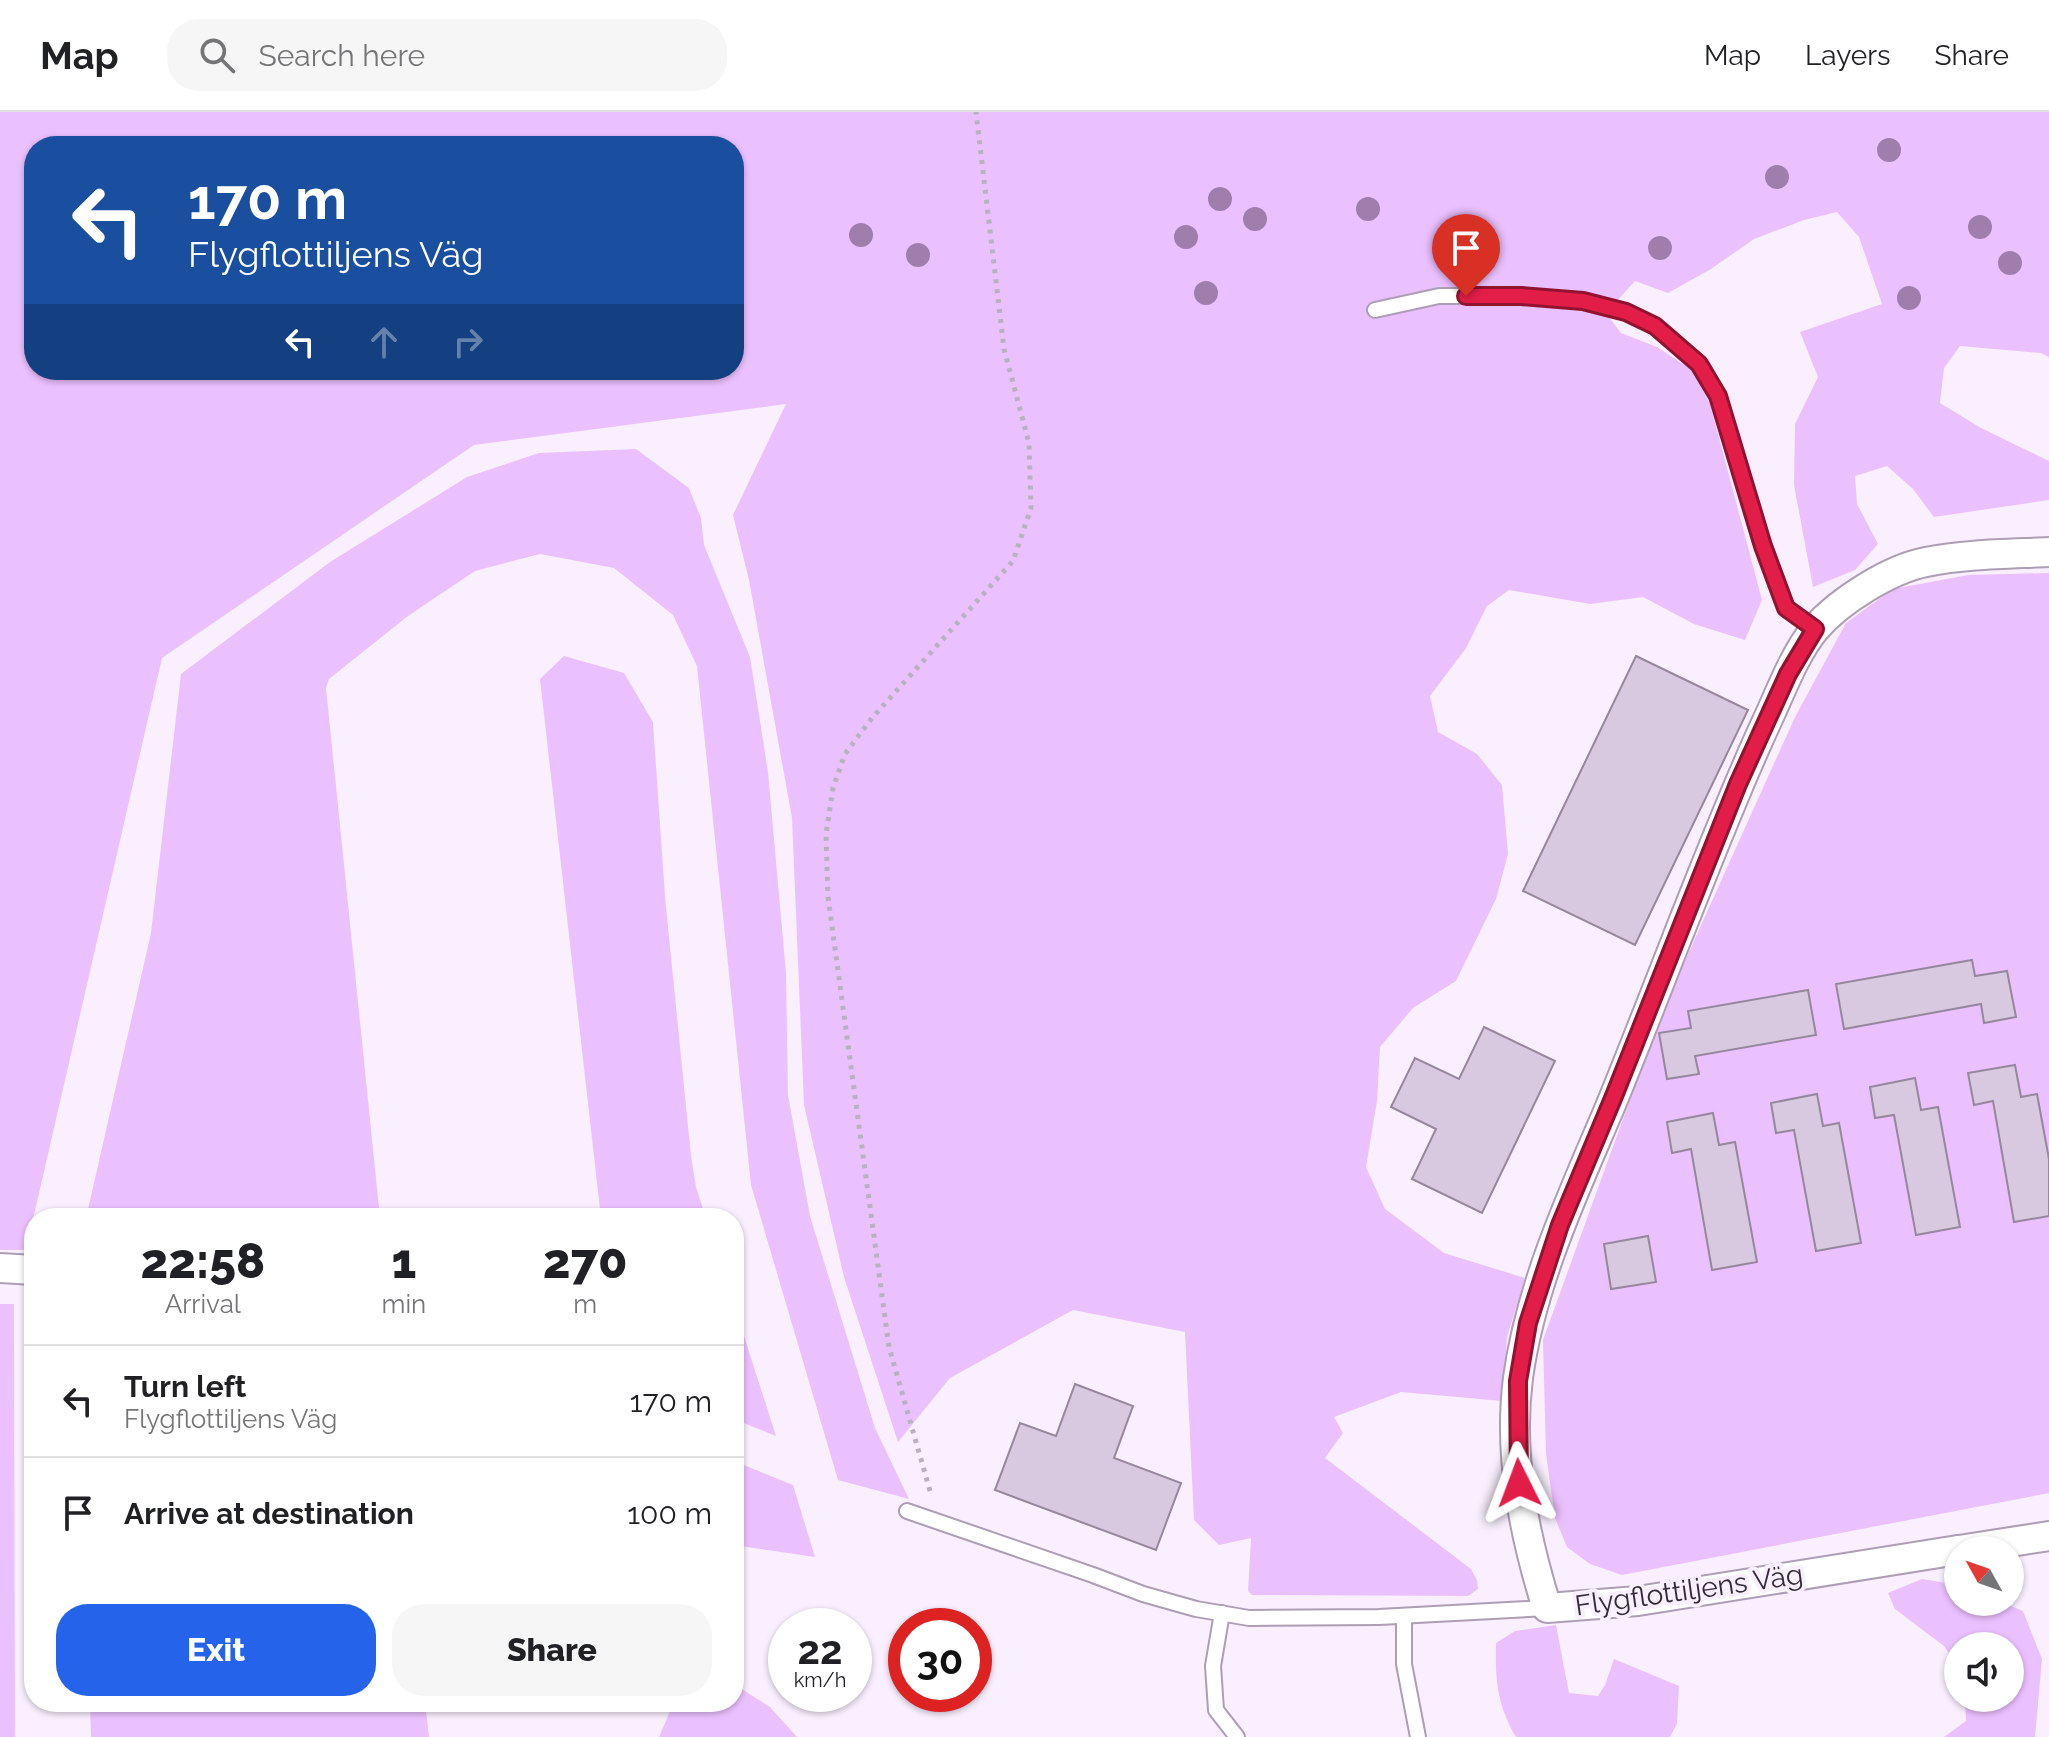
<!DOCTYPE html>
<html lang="en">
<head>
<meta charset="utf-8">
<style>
  :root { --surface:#fff; --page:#f6f6f6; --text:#202124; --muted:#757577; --line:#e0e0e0; --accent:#2563eb }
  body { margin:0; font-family:Raleway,sans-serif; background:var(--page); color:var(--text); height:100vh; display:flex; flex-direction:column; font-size:30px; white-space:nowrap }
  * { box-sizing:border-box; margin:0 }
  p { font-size:26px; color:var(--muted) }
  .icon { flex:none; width:44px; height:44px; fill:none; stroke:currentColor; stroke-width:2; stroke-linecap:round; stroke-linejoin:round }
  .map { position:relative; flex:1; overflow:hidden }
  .sheet { position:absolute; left:24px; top:1096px; width:720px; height:504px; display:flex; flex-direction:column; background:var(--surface); border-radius:32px; box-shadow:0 2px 6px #0004 }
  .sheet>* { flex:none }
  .guide { position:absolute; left:24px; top:24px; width:720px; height:244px; border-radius:32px; box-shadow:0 2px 6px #0004; background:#1a4fa0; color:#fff; overflow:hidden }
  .needle { width:52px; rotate:310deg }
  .controls { position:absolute; left:1944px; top:1424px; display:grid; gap:16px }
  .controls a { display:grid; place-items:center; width:80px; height:80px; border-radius:50%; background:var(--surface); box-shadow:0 2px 6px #0004; font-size:40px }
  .speed { position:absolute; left:768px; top:1496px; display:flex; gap:16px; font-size:40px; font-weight:700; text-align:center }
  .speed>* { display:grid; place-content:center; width:104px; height:104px; border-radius:50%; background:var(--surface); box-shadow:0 2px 6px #0004; line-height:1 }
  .speed small { font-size:20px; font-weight:400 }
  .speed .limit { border:12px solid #d22; background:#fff; color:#111 }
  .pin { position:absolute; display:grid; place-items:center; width:68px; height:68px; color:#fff; margin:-82px -34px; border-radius:50% 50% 50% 0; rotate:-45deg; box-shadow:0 0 8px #0007 }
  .pin .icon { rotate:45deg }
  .me { position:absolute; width:88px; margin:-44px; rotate:357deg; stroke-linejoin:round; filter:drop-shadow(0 0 6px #0008) }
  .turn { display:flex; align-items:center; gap:28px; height:168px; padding:0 32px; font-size:36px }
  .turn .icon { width:104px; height:104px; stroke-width:2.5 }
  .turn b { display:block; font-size:56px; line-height:68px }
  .lanes { display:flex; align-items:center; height:76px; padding:0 32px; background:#0003; justify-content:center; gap:40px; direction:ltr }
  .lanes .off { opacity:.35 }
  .eta { display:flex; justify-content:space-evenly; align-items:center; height:136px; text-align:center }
  .eta b { font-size:48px; font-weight:800; line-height:56px }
  .button { display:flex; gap:16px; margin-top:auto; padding:16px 32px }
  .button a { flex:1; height:92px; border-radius:32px; background:var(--accent); color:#fff; font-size:32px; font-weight:800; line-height:92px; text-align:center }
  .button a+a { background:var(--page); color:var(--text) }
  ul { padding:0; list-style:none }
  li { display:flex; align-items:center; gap:24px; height:112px; padding:0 32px; border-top:2px solid var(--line) }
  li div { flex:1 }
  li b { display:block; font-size:30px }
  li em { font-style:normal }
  header { display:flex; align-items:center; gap:48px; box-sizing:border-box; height:112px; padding:0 40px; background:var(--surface); border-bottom:2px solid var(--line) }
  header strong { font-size:38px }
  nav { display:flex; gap:44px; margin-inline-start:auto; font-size:28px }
  .search { width:560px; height:72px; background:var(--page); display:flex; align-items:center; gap:20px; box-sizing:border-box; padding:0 28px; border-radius:32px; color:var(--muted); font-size:30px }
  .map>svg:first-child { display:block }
</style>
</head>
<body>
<header>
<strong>Map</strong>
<div class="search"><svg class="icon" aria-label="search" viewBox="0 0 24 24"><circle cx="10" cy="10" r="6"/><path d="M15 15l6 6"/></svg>Search here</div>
<nav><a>Map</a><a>Layers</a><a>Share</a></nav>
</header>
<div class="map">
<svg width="2049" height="1625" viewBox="0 0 2049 1625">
  <rect width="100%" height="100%" fill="#f9effe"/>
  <g fill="#ebc0ff" fill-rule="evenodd">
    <path d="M 0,0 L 2049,0 L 2049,245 L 2041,241 L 1960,234 L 1944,256 L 1940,291 L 1981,316 L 2049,349 L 2049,388 L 1934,405 L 1913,377 L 1887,354 L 1855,364 L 1857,392 L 1878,432 L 1855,458 L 1813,475 L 1794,373 L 1795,312 L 1818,265 L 1800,220 L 1882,192 L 1859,125 L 1837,100 L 1804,108 L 1754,127 L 1711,157 L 1668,181 L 1635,169 L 1606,201 L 1621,221 L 1657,235 L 1692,258 L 1710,292 L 1762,488 L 1745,528 L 1694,512 L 1643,485 L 1590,492 L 1509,478 L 1487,494 L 1466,536 L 1430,584 L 1438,620 L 1477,642 L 1502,673 L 1508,742 L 1496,787 L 1456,869 L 1413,896 L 1380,935 L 1377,989 L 1366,1055 L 1385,1097 L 1444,1141 L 1525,1166 L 1507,1225 L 1502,1289 L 1401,1280 L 1334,1305 L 1343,1321 L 1325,1346 L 1471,1457 L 1477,1468 L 1478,1477 L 1468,1484 L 1252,1483 L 1248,1479 L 1251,1426 L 1219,1433 L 1194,1408 L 1185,1220 L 1073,1198 L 950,1266 L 898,1330 L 844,1165 L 804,993 L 792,706 L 749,468 L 733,403 L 786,292 L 474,333 L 162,546 L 26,1138 L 0,1138 ZM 34,34 L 734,34 L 734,258 L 34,258 Z"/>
    <polygon points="636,337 689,376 701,406 704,433 750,545 768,660 786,861 788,983 810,1104 875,1316 909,1387 838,1368 751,1073 697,554 673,503 614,456 540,442 475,459 408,504 329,567 326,576 380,1106 86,1106 151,821 181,562 330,450 467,365 539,341"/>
    <polygon points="2049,461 2049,1381 1622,1463 1590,1452 1567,1435 1555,1406 1546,1342 1543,1228 1661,902 1795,605 1846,511 1893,477 1968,463"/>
    <polygon points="564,544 624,561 653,610 665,785 691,1044 696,1075 706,1106 601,1106 540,567"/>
    <polygon points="0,1192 14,1192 15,1625 0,1625"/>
    <polygon points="734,1193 776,1324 734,1307"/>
    <polygon points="734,1349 793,1373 815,1445 734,1433"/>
    <polygon points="1922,1467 1958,1473 1958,1490 2001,1490 2023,1499 2042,1547 2035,1625 1944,1625 1966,1609 1965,1586 2010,1586 2010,1534 1958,1534 1958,1555 1944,1534 1895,1497 1888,1481"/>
    <path d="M 1556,1513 L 1569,1581 L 1598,1584 L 1605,1573 L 1614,1547 L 1679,1574 L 1677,1612 L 1670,1625 L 1516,1625 C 1497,1593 1495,1567 1496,1531 L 1515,1519 Z"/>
    <polygon points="734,1572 770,1595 797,1625 659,1625 671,1597 685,1590 734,1590"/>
    <polygon points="90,1590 425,1590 429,1625 91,1625"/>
  </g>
  <g fill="#d9c9e0" stroke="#96879d" stroke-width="2">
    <polygon points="1636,544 1748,598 1635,833 1523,779"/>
    <polygon points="1972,848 1975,864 2007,859 2016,905 1984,911 1981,892 1844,917 1836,872"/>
    <polygon points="1808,878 1816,923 1695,944 1699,962 1667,967 1659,921 1691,916 1688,899"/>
    <polygon points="1484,915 1555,949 1482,1101 1412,1067 1436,1017 1391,995 1415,946 1459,967"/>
    <polygon points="2015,953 2021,985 2037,982 2049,1047 2049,1104 2014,1110 1993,989 1974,993 1968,961"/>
    <polygon points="1915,966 1921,998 1938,995 1960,1115 1916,1123 1894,1003 1875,1006 1870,975"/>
    <polygon points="1817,982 1823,1014 1839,1011 1861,1131 1816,1139 1794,1018 1776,1021 1771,991"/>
    <polygon points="1713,1001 1719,1033 1735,1030 1757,1150 1712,1158 1691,1037 1672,1041 1667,1010"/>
    <polygon points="1648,1124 1656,1170 1611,1177 1604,1132"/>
    <polygon points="1075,1272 1133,1294 1114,1346 1181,1371 1156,1438 995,1378 1020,1311 1056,1324"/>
  </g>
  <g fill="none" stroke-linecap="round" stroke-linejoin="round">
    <defs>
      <g id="service">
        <polyline points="1375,198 1439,184 1521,184 1583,189 1626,200 1655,214 1699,252 1718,284 1763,434 1786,496 1815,517"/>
        <polyline points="907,1399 1093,1463 1143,1482 1196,1497 1249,1506 1379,1505 1547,1496"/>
        <polyline points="1222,1501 1213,1554 1216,1598 1237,1625"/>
        <polyline points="1404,1504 1404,1552 1418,1625"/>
      </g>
      <g id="minor">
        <polyline points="0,1156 34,1158"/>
        <path d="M 1958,1438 L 1638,1489 L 1547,1496 C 1524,1422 1508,1344 1518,1266 C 1531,1171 1573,1082 1610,995 C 1633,939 1655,882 1677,826 C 1706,753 1734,680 1767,609 C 1781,579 1794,543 1815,517 C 1839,489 1890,457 1926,450 C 1966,442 2008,442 2049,440"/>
        <polyline points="1959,1438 2049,1424"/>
      </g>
    </defs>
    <use href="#service" stroke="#ad9eb5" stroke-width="18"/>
    <use href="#minor" stroke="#ad9eb5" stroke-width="32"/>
    <polyline stroke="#bab1be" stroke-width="5" stroke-dasharray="4 6" stroke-linecap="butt" points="930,1379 889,1235 828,785 826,722 833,676 845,642 872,606 1013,449 1031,396 1029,331 1004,237 976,0"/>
    <use href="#service" stroke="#fff" stroke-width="14"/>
    <use href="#minor" stroke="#fff" stroke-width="28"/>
  </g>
  <g fill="#9f7eae">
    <circle cx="1889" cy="38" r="12"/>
    <circle cx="1777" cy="65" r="12"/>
    <circle cx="1220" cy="87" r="12"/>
    <circle cx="1368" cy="97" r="12"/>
    <circle cx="1255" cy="107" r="12"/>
    <circle cx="1980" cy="115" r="12"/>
    <circle cx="861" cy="123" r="12"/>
    <circle cx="1186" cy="125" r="12"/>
    <circle cx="1660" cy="136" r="12"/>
    <circle cx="918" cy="143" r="12"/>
    <circle cx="2010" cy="151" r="12"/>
    <circle cx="1206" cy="181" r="12"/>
    <circle cx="1909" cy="186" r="12"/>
  </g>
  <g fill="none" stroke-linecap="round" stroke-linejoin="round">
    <defs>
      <polyline id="route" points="1466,184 1521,184 1583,189 1626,200 1655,214 1699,252 1718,284 1763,434 1786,496 1815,517 1788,562 1738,672 1614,984 1560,1113 1528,1211 1518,1269 1519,1371"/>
    </defs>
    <use href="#route" stroke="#92132f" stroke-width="20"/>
    <use href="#route" stroke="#e11d48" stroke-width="14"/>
  </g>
  <g text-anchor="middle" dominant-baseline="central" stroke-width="8" stroke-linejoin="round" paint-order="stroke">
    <g font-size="28" fill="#332c36" stroke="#f9effe">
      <text transform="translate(1689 1478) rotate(-8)">Flygflottiljens Väg</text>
    </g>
  </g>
</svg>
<div class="controls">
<a><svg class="needle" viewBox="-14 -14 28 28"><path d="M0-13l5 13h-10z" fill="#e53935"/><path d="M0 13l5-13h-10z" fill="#757577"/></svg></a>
<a><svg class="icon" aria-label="sound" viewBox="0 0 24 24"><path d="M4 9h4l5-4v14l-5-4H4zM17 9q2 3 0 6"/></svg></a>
</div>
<div class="speed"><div>22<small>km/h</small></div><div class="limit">30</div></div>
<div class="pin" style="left:1466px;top:184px;background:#d93025"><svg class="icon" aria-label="arrive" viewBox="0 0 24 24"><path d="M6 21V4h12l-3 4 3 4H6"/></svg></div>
<svg class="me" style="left:1519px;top:1371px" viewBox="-20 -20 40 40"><path d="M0-17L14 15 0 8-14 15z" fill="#e11d48" stroke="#fff" stroke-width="4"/></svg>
<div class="guide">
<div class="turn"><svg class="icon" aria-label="left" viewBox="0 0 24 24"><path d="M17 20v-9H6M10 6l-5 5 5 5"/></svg><div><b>170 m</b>Flygflottiljens Väg</div></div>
<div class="lanes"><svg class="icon" aria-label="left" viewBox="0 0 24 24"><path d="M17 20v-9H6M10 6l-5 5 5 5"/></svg><svg class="icon off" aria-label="ahead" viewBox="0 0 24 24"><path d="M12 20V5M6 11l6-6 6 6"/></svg><svg class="icon off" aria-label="right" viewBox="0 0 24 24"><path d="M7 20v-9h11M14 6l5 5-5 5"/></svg></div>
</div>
<section class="sheet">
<div class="eta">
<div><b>22:58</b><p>Arrival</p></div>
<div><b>1</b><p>min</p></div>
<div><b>270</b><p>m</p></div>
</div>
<ul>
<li><svg class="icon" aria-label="left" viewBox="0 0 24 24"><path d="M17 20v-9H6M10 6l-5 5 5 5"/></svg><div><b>Turn left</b><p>Flygflottiljens Väg</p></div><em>170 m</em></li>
<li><svg class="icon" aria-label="arrive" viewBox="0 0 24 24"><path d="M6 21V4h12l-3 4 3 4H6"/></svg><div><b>Arrive at destination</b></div><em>100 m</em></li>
</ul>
<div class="button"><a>Exit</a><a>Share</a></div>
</section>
</div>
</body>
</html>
